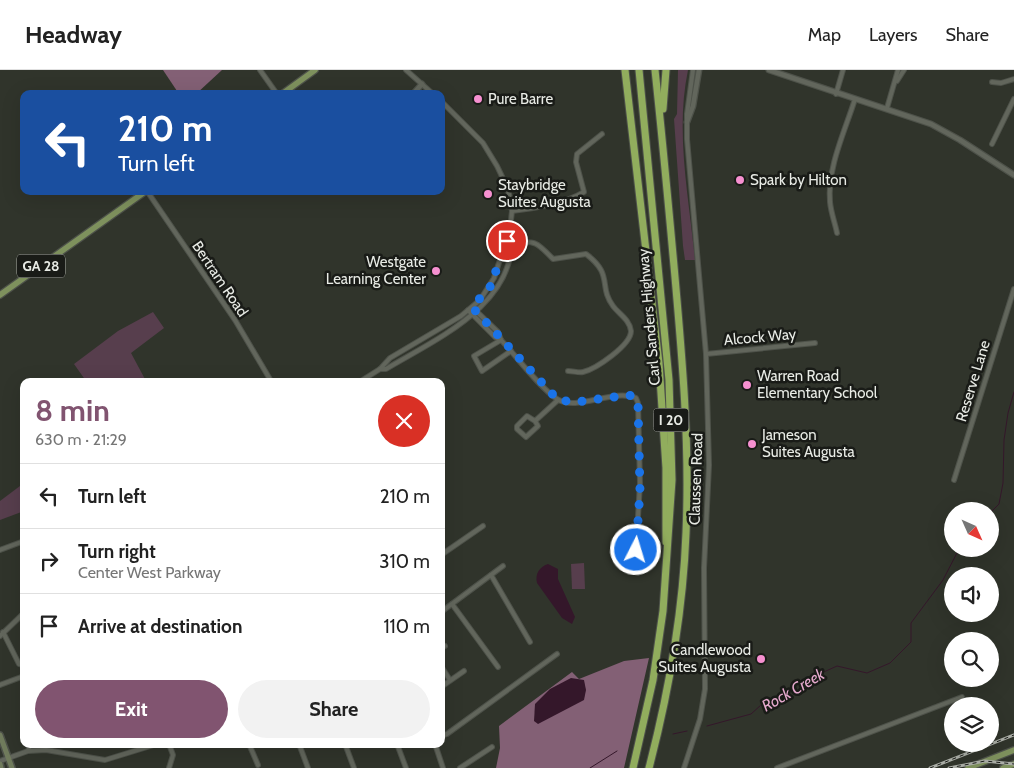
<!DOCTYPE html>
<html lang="en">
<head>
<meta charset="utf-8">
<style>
  :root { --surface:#fff; --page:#f2f2f2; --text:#222; --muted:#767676; --line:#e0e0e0; --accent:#815470 }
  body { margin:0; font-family:Cabin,sans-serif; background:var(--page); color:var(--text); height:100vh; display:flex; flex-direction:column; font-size:19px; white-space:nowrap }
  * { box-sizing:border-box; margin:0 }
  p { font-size:16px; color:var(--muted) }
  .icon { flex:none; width:28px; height:28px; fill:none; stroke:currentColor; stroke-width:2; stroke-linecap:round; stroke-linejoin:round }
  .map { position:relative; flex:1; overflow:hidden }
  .panel { position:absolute; left:20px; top:308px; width:425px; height:370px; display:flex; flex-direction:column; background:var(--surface); border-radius:10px; box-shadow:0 5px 20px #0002 }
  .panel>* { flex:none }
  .guide { position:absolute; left:20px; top:20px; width:425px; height:105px; border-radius:10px; box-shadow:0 5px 20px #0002; background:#1a4fa0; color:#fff; overflow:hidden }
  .needle { width:32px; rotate:135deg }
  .controls { position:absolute; left:944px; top:432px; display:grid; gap:10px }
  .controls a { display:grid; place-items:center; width:55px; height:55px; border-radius:50%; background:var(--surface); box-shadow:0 5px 20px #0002; font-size:25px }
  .pin { position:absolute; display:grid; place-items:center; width:42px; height:42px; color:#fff; margin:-21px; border:2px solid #fff; border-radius:50%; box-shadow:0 1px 5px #0007 }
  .me { position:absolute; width:55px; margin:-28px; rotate:5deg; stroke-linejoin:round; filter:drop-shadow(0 0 4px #0008) }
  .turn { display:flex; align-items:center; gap:18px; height:105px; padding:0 15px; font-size:22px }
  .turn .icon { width:65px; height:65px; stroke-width:2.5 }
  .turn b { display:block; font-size:35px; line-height:42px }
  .round { display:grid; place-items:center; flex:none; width:52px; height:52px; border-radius:26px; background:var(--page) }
  .head { display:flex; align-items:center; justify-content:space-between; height:85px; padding:0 15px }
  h1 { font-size:30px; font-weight:800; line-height:38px; color:var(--accent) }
  .action { display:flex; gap:10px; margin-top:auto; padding:10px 15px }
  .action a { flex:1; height:58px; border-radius:30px; background:var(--accent); color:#fff; font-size:20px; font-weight:800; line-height:58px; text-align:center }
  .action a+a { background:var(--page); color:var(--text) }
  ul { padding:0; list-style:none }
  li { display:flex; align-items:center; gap:15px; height:65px; padding:0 15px; border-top:1px solid var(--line) }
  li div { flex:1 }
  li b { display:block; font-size:19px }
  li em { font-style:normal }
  header { display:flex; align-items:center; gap:30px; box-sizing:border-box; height:70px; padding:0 25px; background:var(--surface); border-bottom:1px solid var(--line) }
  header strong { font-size:24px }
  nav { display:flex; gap:28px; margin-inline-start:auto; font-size:18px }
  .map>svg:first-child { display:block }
</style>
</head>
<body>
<header>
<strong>Headway</strong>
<nav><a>Map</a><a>Layers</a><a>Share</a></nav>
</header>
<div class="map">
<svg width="1014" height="698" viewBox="0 0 1014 698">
  <rect width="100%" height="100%" fill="#30342b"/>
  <g fill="#573e4d">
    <path d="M 678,0 L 688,0 C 675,62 689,127 695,190 L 685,190 L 683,176 L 674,49 L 677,44 Z"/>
    <polygon points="153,242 164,258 131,283 146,311 86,311 74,294 118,261"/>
    <polygon points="24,413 24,441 0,450 0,431"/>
    <polygon points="584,493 585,519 572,519 571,494"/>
  </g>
  <g fill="#836075">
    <polygon points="163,0 222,0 196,24 179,24"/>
    <polygon points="649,588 624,698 496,698 500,678 499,656 572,602 579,609 624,591"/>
  </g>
  <g fill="#34172a">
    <path d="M 548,494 L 558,499 L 558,509 L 575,547 L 572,554 L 562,548 L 537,513 C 535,504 539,497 548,494 Z"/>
    <polygon points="571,608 584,610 586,620 584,630 538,654 534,651 535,634 550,619"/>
  </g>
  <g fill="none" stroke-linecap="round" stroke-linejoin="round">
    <g stroke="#34172a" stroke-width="1">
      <polyline points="990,443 999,434 1003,413 1004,370 1008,343 1014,322"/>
      <polyline points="707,656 751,644 761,635 804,611 837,596 867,603 890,593 911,572 911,553 943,510 959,479"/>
      <polyline points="673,664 687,661"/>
      <polyline points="590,698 617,681"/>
    </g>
    <defs>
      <g id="minor">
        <polyline points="260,0 277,24"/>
        <polyline points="406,0 433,24"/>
        <polyline points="897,11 904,0"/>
        <polyline points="992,12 1001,13 1014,9"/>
        <polyline points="836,24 843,0"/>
        <polyline points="887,38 898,0"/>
        <polyline points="992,74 1014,29"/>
        <polyline points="147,121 235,250 271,311"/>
        <path d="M 512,141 C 533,139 566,133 584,122 L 576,92 L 577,84 L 602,64"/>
        <path d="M 837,163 C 835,153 831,143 830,132 C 827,98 845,61 855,29"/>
        <path d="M 512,173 C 535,170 537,172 553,189 L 586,184 C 614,205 598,216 613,236 C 619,244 630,250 631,261 C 631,275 596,299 583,302 C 579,303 573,301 568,301"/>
        <path d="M 468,240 L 495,267 L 501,270 C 517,287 539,317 557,329 C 577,342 613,318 636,328 L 638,333 L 640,413 L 636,480"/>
        <polyline points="475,240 498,262 501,270"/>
        <polyline points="501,270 474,286 482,301 511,281"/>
        <polyline points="706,284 815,273"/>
        <path d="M 380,299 L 386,299 C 436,269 520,233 511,161"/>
        <polyline points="361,311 380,299 390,288 461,246 480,230 494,208 510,159 512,141 508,119 497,96 483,73 441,31"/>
        <polyline points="535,351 527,346 517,356 517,359 526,367 538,356 535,351 558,330"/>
        <polyline points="954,410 1014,219"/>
        <polyline points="0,480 24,471"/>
        <polyline points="441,485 483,456"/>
        <polyline points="491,505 530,572"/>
        <polyline points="452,534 498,597"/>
        <polyline points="441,542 503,496"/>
        <polyline points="3,562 19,594 24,595"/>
        <polyline points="0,566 24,543"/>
        <polyline points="441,578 445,576"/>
        <polyline points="441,596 450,610"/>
        <polyline points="0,615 24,606"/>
        <polyline points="441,617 464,601"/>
        <polyline points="441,666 447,664 557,584"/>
        <polyline points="249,674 258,695"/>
        <polyline points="299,674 308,698"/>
        <polyline points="345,674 354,698"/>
        <polyline points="397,674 406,698"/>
        <polyline points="435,674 443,698"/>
        <polyline points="28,681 31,674"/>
        <polyline points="0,691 28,681 46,680 105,690 157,674"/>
        <polyline points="169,698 173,685 169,674"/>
        <polyline points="460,698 492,677"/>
        <polyline points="684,698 700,649 705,619 704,498 709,395 706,284 687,69 687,44 693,0"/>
        <polyline points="777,698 962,627"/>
      </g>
      <g id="tertiary">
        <polyline points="769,0 931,54 960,70 1014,105"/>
        <polyline points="413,24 422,14"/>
        <polyline points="687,52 693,36 699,0"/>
      </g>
      <g id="secondary">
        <polyline points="0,665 12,698"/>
        <polyline points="0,694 1,698"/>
      </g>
      <g id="primary">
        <polyline points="282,24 315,0"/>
        <polyline points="0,225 146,121"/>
        <polyline points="968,698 1014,680"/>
        <polyline points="1003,698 1014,694"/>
      </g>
      <g id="motorway">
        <polyline points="625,0 659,293 666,398 666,472"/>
        <polyline points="663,39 666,0"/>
        <polyline points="633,698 653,610 663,541 672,410 669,310 639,0"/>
        <path d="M 649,698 C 669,621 683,542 686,463 C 690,373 682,285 674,196 C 668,130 662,65 655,0"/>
      </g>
    </defs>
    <use href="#minor" stroke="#4e524a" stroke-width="6"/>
    <use href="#tertiary" stroke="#4e524a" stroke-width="7"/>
    <use href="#secondary" stroke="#4e524a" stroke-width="8"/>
    <use href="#primary" stroke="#4e524a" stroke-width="8"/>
    <use href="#motorway" stroke="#4e524a" stroke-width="9"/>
    <use href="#minor" stroke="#62665c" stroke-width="4"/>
    <use href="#tertiary" stroke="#62665c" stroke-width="4.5"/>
    <use href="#secondary" stroke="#707b5c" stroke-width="5"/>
    <use href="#primary" stroke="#7e915d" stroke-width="5.5"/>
    <use href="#motorway" stroke="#91ad5d" stroke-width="7"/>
    <defs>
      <g id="rail">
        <polyline points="930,698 1014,665"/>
        <polyline points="949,698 985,691 1014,694"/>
      </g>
    </defs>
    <use href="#rail" stroke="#abaea7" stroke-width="3"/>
    <use href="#rail" stroke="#191b17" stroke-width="1" stroke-dasharray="4" stroke-linecap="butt"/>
  </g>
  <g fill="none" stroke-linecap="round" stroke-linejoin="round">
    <polyline stroke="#1a73e8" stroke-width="9" stroke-dasharray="0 16.2" points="507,171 490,217 472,237 558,330 576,332 629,325 636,328 638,333 640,421 636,480"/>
  </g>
  <g fill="#f690d0" stroke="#191b17" stroke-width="2">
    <circle cx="478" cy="29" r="5"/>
    <circle cx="740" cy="110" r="5"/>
    <circle cx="488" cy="124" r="5"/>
    <circle cx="436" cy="201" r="5"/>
    <circle cx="747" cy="315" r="5"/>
    <circle cx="752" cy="374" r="5"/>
    <circle cx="761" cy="589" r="5"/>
  </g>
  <g text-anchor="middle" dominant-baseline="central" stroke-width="5" stroke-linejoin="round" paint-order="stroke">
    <g fill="#191b17" stroke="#aaada7" stroke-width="1">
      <rect x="17" y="184.5" width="48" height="23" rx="4"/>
      <rect x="653.5" y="338.5" width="35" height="23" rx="4"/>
    </g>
    <g font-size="14" font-weight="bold" fill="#e8ebe5">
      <text x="41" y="196">GA 28</text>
      <text x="671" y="350">I 20</text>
    </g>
    <g font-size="15" fill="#e8ebe5" stroke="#191b17" text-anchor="start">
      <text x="488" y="29">Pure Barre</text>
      <text x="750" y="110">Spark by Hilton</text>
      <text x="498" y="115">Staybridge<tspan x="498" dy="17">Suites Augusta</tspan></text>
      <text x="426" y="192" text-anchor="end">Westgate<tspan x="426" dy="17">Learning Center</tspan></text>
      <text x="757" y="306">Warren Road<tspan x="757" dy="17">Elementary School</tspan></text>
      <text x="762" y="365">Jameson<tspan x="762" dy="17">Suites Augusta</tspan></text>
      <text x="751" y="580" text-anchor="end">Candlewood<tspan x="751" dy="17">Suites Augusta</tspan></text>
    </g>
    <g font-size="15" fill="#e8ebe5" stroke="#191b17">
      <text transform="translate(220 209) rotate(56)">Bertram Road</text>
      <text transform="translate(649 247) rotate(-95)">Carl Sanders Highway</text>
      <text transform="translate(760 267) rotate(-5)">Alcock Way</text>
      <text transform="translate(973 311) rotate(-73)">Reserve Lane</text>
      <text transform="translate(696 409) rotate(-88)">Claussen Road</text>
    </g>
    <g font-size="16" font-style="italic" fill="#e5a9cd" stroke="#191b17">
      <text transform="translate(793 620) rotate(-30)">Rock Creek</text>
    </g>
  </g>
</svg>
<div class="controls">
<a><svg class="needle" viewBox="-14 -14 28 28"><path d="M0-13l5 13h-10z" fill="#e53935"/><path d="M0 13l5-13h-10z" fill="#767676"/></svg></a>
<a><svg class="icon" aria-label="sound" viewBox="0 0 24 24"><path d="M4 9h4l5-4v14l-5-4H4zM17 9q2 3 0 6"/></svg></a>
<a><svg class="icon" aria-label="search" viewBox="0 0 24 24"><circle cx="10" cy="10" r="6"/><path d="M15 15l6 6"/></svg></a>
<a><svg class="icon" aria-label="layers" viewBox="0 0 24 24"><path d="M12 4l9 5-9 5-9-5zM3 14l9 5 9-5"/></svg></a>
</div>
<div class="pin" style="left:507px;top:171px;background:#d93025"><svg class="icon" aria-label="arrive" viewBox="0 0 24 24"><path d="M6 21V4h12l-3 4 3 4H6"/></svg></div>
<svg class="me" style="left:636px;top:480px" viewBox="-20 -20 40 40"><circle r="17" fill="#1a73e8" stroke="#fff" stroke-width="3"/><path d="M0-11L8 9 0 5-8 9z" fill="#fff"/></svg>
<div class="guide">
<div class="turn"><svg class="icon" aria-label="left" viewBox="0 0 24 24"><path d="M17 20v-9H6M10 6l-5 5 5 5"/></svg><div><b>210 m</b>Turn left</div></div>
</div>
<section class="panel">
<div class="head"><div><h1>8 min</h1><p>630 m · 21:29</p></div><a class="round" style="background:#d93025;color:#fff"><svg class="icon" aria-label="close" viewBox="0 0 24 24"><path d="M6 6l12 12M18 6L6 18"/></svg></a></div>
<ul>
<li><svg class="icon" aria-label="left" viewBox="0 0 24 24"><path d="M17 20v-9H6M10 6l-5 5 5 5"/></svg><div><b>Turn left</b></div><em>210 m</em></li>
<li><svg class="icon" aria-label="right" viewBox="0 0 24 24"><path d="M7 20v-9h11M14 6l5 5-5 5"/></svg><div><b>Turn right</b><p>Center West Parkway</p></div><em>310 m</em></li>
<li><svg class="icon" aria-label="arrive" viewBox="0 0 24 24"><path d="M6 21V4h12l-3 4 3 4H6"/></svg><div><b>Arrive at destination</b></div><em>110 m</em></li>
</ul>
<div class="action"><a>Exit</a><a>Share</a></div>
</section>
</div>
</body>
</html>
